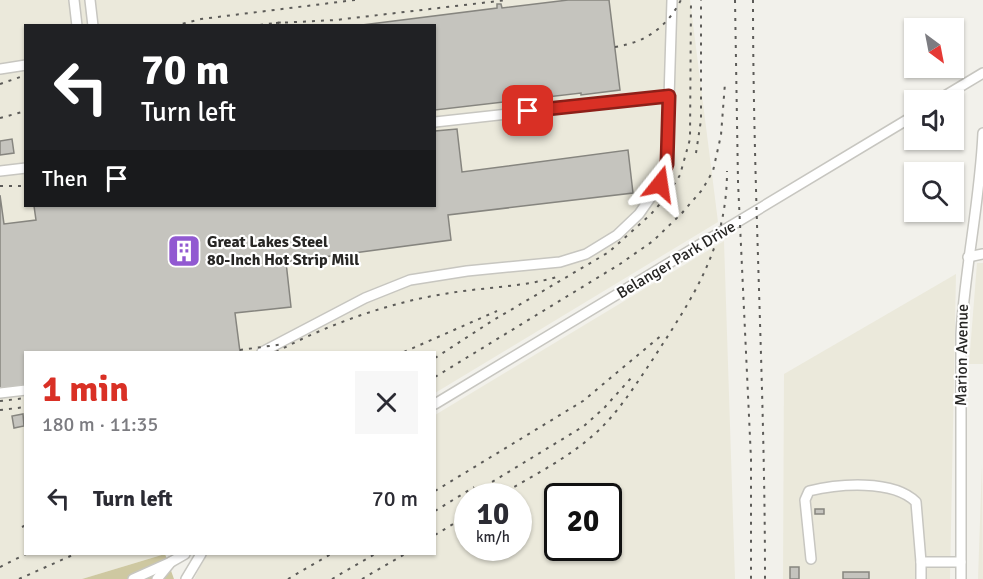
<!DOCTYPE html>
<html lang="en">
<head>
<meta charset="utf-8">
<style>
  :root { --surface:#fff; --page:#f7f7f7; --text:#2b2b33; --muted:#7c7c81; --accent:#d93025 }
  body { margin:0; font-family:Signika,sans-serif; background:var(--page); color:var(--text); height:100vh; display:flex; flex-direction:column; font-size:22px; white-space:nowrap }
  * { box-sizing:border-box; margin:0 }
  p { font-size:20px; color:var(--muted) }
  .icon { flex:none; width:33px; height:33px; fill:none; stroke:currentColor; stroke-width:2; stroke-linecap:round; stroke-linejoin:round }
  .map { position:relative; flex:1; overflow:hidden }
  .panel { position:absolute; left:24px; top:351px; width:412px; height:204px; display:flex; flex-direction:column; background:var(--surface); border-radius:0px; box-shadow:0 2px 4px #0004 }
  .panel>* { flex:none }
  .guide { position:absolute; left:24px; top:24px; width:412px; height:183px; border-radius:0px; box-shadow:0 2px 4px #0004; background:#202124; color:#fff; overflow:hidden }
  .needle { width:39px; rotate:148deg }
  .tools { position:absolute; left:904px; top:18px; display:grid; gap:12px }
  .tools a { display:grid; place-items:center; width:60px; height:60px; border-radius:0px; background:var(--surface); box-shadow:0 2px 4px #0004; font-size:30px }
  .speed { position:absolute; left:454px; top:483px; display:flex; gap:12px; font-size:30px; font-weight:700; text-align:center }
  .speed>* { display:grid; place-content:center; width:78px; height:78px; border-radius:50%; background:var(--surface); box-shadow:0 2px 4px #0004; line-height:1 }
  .speed small { font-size:15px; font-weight:400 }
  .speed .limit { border:3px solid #111; border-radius:9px; background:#fff; color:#111 }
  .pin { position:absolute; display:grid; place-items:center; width:51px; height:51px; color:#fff; margin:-26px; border-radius:12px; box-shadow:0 3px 9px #0006 }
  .me { position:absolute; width:66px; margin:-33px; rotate:15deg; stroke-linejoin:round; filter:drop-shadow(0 0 4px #0008) }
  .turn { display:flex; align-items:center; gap:21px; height:126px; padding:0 18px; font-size:27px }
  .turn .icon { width:78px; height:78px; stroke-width:2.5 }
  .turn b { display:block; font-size:42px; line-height:51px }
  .then { display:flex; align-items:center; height:57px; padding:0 18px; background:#0003; gap:12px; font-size:22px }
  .round { display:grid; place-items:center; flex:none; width:63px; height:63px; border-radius:0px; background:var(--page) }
  .overview { display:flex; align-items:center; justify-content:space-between; height:102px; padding:0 18px }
  h1 { font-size:36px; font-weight:800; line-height:45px; color:var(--accent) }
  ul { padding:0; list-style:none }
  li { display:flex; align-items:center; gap:18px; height:90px; padding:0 18px }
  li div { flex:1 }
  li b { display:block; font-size:22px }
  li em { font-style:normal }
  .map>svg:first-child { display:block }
</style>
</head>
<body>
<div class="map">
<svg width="983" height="579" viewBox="0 0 983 579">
  <rect width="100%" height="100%" fill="#f2f1eb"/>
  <g fill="#ebe9db" fill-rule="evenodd">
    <path d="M 0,0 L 690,0 L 718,222 L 435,393 L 435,352 L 26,352 L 26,554 L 165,554 L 82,579 L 0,579 ZM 26,26 L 435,26 L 435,206 L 26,206 Z"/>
    <path d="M 724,241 L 735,579 L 194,579 L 207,554 L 435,554 L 435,415 ZM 468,496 L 519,496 L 519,548 L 468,548 ZM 558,496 L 609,496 L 609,548 L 558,548 Z"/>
    <polygon points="977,263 983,263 983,364 969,364"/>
    <polygon points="956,274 950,579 783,579 784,374"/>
    <polygon points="982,464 983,579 978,579"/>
  </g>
  <polygon fill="#cec8a1" points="165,554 174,579 82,579"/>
  <g fill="#c5c4be" stroke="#86857f" stroke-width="1.5">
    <polygon points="568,0 609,0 620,90 581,95 581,93 435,110 435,26 354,26 497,8 497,4 501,4 502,8"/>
    <polygon points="457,129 462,172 628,150 633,193 448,215 451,240 286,262 291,307 235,313 240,352 26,352 26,386 0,389 0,195 4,224 36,220 34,206 435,206 435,131"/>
    <polygon points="12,139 14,153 0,155 0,141"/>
    <polygon points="23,414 24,426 14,428 12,416"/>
    <rect x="815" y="509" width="9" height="5"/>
    <rect x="790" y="567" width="9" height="12"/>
    <rect x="843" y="572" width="26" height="7"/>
  </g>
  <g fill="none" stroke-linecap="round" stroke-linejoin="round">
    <defs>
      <g id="minor">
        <polyline points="74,0 77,26"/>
        <polyline points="90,0 93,26"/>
        <polyline points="0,69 26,65"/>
        <polyline points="938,100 983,73"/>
        <polyline points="435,122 669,96"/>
        <polyline points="0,171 26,168"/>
        <polyline points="968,257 983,254"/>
        <polyline points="262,352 365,298 410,280 467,271 560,262 586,254 617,235 639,214 660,184 667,164 672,0"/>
        <polyline points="0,393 26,390"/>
        <polyline points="435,404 915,115"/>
        <path d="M 811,559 L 805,500 L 809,491 C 838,484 893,479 916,502 L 921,562"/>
        <polyline points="133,579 171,562"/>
        <polyline points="157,579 171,562 185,554"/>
        <polyline points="186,579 201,554"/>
        <polyline points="921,579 921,562 961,562"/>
        <path d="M 961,579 L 961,334 C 965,267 980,201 983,133"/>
      </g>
    </defs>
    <use href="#minor" stroke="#c7c6c0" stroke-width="12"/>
    <use href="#minor" stroke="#fff" stroke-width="9"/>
    <g stroke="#5c5b58" stroke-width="2" stroke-dasharray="3 6" stroke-linecap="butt">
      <polyline points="735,0 738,182 751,459 751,579"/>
      <path d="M 753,0 C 753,193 765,386 765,579"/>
      <polyline points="276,23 336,20 507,0"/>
      <polyline points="174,26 201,19 355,0"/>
      <polyline points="251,26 284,22"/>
      <path d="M 615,47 C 646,42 666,28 681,0"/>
      <polyline points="0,84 26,75"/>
      <polyline points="0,118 26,111"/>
      <polyline points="696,153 701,120 701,0"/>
      <polyline points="0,186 26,186"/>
      <polyline points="240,350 284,344"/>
      <path d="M 276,352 C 329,324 390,302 450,293 C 486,287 525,287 560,276"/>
      <polyline points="404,352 497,311"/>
      <polyline points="435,358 492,321 609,252 651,214 667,196 680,175 690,139 691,0"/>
      <polyline points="435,377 620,264 653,241 682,213 702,190 713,171 721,135 725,83"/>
      <polyline points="0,401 26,398"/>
      <polyline points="0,410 26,407"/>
      <polyline points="435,491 583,401 663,334"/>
      <polyline points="469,496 584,426 605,407 632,377"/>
      <path d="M 499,496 C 532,476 569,458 598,431 C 620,410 636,384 653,359 C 693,297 727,248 727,171"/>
      <polyline points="435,511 474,487"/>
      <polyline points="22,527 26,525"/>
      <polyline points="435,535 468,515"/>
      <polyline points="0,567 26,554"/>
      <polyline points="19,579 75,554"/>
      <polyline points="288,579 331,554"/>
      <polyline points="332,579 375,554"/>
      <polyline points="362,579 405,554"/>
    </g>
  </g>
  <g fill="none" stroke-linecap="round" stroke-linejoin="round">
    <defs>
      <polyline id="route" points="528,111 669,96 667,164 660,184"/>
    </defs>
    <use href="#route" stroke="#8d1f18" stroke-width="15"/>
    <use href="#route" stroke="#d93025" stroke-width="10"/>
  </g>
  <defs>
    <symbol id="building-square" viewBox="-11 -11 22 22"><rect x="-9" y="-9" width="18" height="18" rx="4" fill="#9159d1" stroke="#fff"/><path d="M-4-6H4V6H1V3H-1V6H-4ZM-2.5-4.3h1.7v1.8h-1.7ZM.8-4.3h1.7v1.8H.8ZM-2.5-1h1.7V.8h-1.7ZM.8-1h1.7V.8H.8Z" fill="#fff"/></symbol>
  </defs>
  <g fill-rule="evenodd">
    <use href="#building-square" x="165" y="232" width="38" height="38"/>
  </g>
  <g text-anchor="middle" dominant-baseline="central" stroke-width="4.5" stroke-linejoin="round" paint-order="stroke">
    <g font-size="16" font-weight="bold" fill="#272624" stroke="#fff" text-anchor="start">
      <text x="207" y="242">Great Lakes Steel<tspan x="207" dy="18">80-Inch Hot Strip Mill</tspan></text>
    </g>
    <g font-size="16" fill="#272624" stroke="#fff">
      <text transform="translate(676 260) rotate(-31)">Belanger Park Drive</text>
      <text transform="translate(962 355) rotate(-89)">Marion Avenue</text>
    </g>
  </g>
</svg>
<div class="tools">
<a><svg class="needle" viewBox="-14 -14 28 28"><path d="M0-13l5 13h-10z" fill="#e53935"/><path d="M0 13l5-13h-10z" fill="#7c7c81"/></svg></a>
<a><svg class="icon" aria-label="sound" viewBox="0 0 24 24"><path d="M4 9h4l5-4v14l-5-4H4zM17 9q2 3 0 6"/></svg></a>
<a><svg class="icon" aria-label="search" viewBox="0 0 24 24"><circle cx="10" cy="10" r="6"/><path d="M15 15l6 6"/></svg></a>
</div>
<div class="speed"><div>10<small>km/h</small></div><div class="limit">20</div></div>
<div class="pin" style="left:528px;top:111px;background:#d93025"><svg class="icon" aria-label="arrive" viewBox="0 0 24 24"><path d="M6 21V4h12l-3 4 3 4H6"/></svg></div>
<svg class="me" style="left:660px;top:184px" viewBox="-20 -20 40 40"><path d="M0-17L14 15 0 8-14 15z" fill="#d93025" stroke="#fff" stroke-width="4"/></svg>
<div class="guide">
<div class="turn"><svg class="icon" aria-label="left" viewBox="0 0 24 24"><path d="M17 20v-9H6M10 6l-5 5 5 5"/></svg><div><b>70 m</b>Turn left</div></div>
<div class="then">Then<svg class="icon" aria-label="arrive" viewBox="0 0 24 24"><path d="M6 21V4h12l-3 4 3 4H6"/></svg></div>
</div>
<section class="panel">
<div class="overview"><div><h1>1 min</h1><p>180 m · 11:35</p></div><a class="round"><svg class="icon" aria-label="close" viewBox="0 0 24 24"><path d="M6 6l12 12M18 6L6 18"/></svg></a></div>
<ul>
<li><svg class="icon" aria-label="left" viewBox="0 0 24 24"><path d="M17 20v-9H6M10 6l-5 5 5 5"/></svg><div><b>Turn left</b></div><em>70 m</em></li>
</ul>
</section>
</div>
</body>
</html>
